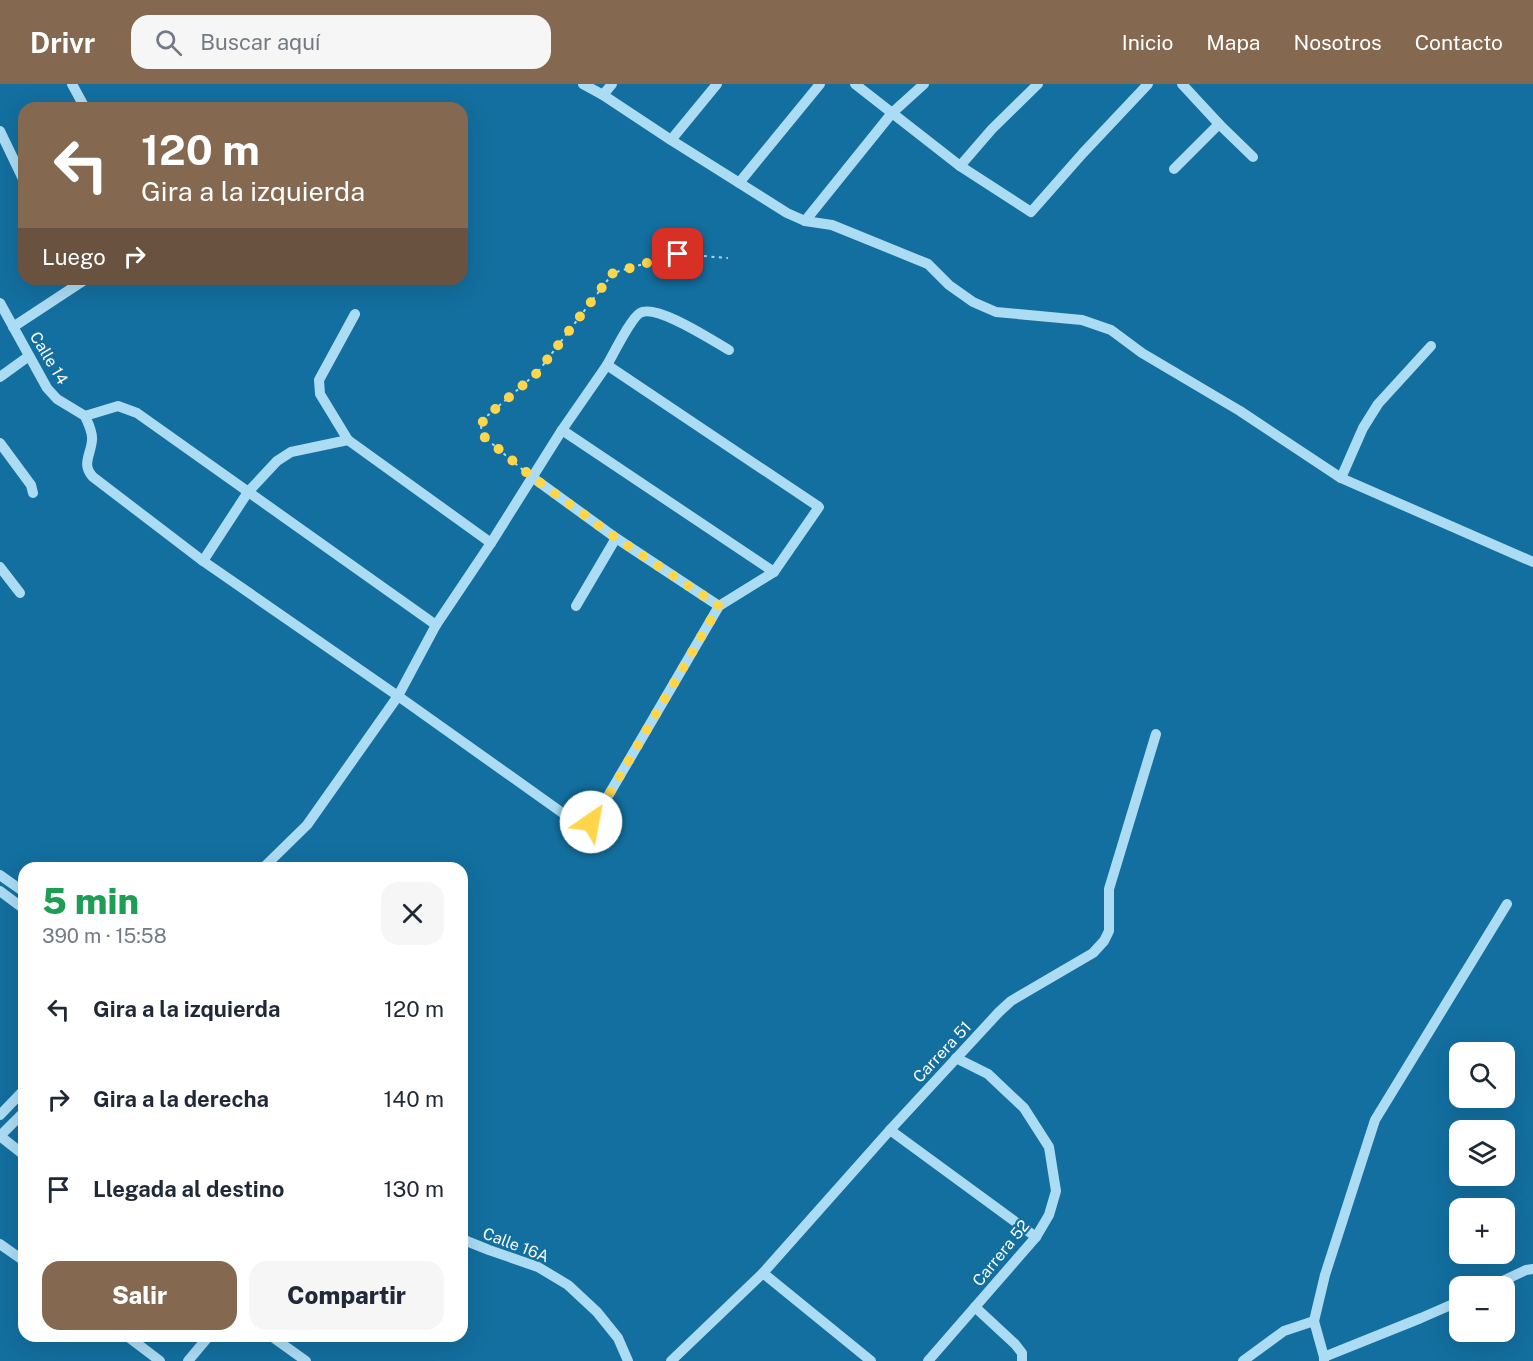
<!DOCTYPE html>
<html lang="es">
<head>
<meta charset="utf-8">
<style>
  :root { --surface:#fff; --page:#f6f6f7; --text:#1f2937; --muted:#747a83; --accent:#846850 }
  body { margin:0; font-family:"Public Sans",sans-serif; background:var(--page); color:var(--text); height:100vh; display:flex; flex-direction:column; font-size:22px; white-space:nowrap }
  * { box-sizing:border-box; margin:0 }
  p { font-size:20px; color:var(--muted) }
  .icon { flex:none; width:33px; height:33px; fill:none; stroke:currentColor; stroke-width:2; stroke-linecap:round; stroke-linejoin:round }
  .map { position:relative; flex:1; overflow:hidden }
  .details { position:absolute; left:18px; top:778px; width:450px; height:480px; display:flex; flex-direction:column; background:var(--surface); border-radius:18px; box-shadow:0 6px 24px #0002 }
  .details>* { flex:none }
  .guide { position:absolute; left:18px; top:18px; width:450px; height:183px; border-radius:18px; box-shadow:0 6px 24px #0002; background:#846850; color:#fff; overflow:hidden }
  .controls { position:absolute; left:1449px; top:958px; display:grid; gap:12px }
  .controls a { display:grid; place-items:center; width:66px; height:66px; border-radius:12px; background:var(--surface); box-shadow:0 6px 24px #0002; font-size:30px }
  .pin { position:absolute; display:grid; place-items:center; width:51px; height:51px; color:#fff; margin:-26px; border-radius:12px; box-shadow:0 3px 9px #0006 }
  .me { position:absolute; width:66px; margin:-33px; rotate:33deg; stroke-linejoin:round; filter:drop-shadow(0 0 4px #0008) }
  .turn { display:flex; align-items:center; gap:21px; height:126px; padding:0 24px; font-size:27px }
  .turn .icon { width:78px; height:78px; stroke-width:2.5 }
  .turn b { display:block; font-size:42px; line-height:51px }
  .then { display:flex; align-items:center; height:57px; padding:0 24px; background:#0003; gap:12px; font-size:22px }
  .round { display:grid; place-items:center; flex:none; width:63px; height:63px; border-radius:18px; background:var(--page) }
  .headline { display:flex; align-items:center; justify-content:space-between; height:102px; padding:0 24px }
  h1 { font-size:36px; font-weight:800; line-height:45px; color:#1e9e55 }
  .button { display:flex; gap:12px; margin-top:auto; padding:12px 24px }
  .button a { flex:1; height:69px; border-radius:18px; background:var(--accent); color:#fff; font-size:24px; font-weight:800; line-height:69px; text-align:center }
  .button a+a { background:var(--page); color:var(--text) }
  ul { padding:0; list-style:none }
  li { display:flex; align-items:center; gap:18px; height:90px; padding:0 24px }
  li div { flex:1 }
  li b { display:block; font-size:22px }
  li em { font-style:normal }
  header { display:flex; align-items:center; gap:36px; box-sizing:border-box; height:84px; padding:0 30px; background:var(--accent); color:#fff }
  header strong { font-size:28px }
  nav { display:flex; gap:33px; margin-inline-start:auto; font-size:21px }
  .search { width:420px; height:54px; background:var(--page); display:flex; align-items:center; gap:15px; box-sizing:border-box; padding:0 21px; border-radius:18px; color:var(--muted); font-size:22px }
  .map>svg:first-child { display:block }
</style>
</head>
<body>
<header>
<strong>Drivr</strong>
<div class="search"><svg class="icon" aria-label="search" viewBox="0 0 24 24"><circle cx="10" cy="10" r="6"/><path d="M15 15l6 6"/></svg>Buscar aquí</div>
<nav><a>Inicio</a><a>Mapa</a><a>Nosotros</a><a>Contacto</a></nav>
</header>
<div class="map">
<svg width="1533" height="1277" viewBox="0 0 1533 1277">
  <rect width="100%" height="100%" fill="#136f9f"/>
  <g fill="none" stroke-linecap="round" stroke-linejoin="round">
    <polyline stroke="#acdcf4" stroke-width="2" stroke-dasharray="3 4.5" stroke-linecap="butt" points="523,386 482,351 481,342 486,333 537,289 613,189 677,170 728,174"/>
    <g stroke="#acdcf4" stroke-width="10">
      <polyline points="72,0 85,24"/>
      <polyline points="583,0 603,11 671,56 787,129 805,137 832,141 928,180 949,201 973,218 996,228 1082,236 1111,246 1142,269 1240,327 1341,394 1533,478"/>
      <polyline points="855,0 960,82 1031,128 1083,69 1148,0"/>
      <polyline points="1182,0 1219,40 1253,73"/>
      <polyline points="603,11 612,0"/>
      <polyline points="0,47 24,97"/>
      <polyline points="671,56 717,0"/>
      <polyline points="960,82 992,45 1038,0"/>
      <polyline points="1174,85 1219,40"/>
      <polyline points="739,99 820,0"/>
      <polyline points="805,137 892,29 924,0"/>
      <polyline points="0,219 47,304 57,315 85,332"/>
      <polyline points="355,230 319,296 320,310 348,356 491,459"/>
      <polyline points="13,243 86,195"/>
      <path d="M 607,281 C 613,271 631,234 640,229 C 656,219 713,257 729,266"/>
      <polyline points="0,293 29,272"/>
      <path d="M 85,332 C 88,339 93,348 92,356 C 91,371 81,380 93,393 L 203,477 L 398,612 L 564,730 L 579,739 L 591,738 L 601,724 L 719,522 L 774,488 L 819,423 L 607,281 L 562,346 L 491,459 L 436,541 L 398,612 L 307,741 L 263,784"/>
      <polyline points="85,332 118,322 137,329 436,541"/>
      <polyline points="562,346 774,488"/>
      <polyline points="0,359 31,401 33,409"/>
      <polyline points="532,393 616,454 719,522"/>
      <polyline points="1341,394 1363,344 1378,320 1431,262"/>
      <polyline points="203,477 248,408 277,377 291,368 348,356"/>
      <polyline points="0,483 20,509"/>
      <polyline points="576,522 616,454"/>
      <polyline points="0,791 24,808"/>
      <polyline points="0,807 24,825"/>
      <polyline points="0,1031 24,1006"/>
      <polyline points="890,1046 1036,1153"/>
      <polyline points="0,1052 24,1028"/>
      <polyline points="0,1052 24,1071"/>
      <polyline points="462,1154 469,1158 489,1166 538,1183 568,1201 597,1228 618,1254 628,1277"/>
      <polyline points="0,1160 24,1177"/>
      <polyline points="763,1189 871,1277"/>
      <polyline points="1490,1203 1526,1186 1533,1185"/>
      <polyline points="975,1223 1015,1260 1022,1269 1022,1277"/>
      <polyline points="127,1252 160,1277"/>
      <polyline points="271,1252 306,1277"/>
      <polyline points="1324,1273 1421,1234 1460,1217"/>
      <polyline points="188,1277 209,1252"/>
      <polyline points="671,1277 763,1189 890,1046 999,928 1011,917 1093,869 1104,857 1109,847 1109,805 1156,650"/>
      <polyline points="928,1277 1036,1153 1049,1131 1056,1107 1049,1063 1024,1024 988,990 956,974"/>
      <polyline points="1243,1277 1284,1247 1314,1237"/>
      <polyline points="1324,1277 1324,1273 1314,1237 1325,1191 1375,1036 1507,820"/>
    </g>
  </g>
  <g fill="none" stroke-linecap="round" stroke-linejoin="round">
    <polyline stroke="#ffd54a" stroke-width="10" stroke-dasharray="0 18" points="591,738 601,724 719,522 616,454 532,393 482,351 480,342 486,333 537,289 613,189 678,170"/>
  </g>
  <g text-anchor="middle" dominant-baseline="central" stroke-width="4.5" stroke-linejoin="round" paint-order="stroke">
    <g font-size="16" fill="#fff" stroke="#136f9f">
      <text transform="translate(49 274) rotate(59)">Calle 14</text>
      <text transform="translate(942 968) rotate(-47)">Carrera 51</text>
      <text transform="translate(516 1161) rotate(21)">Calle 16A</text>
      <text transform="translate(1001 1169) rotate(-51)">Carrera 52</text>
    </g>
  </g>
</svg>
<div class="controls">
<a><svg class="icon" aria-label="search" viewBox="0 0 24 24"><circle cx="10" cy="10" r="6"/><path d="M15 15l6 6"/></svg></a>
<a><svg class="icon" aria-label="layers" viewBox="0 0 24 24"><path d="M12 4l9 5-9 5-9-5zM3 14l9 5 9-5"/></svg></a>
<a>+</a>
<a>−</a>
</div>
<div class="pin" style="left:678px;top:170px;background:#d93025"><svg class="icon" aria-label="arrive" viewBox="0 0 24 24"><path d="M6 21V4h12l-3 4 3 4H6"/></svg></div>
<svg class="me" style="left:591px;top:738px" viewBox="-20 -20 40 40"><circle r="19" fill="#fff"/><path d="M0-13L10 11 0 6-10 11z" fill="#ffd54a"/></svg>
<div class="guide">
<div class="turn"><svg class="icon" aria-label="left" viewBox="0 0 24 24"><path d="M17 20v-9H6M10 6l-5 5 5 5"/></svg><div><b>120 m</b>Gira a la izquierda</div></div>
<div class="then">Luego<svg class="icon" aria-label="right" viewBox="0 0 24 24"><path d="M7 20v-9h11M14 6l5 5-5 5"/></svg></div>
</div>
<section class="details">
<div class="headline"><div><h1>5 min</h1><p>390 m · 15:58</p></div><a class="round"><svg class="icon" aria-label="close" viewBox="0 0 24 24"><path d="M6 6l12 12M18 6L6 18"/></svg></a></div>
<ul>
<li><svg class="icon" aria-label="left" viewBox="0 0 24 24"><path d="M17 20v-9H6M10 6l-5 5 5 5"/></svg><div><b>Gira a la izquierda</b></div><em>120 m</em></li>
<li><svg class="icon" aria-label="right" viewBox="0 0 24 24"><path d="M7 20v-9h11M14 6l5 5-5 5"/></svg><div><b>Gira a la derecha</b></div><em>140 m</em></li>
<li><svg class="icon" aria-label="arrive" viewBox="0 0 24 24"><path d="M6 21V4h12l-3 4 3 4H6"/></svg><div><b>Llegada al destino</b></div><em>130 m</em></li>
</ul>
<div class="button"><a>Salir</a><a>Compartir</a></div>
</section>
</div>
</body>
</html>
